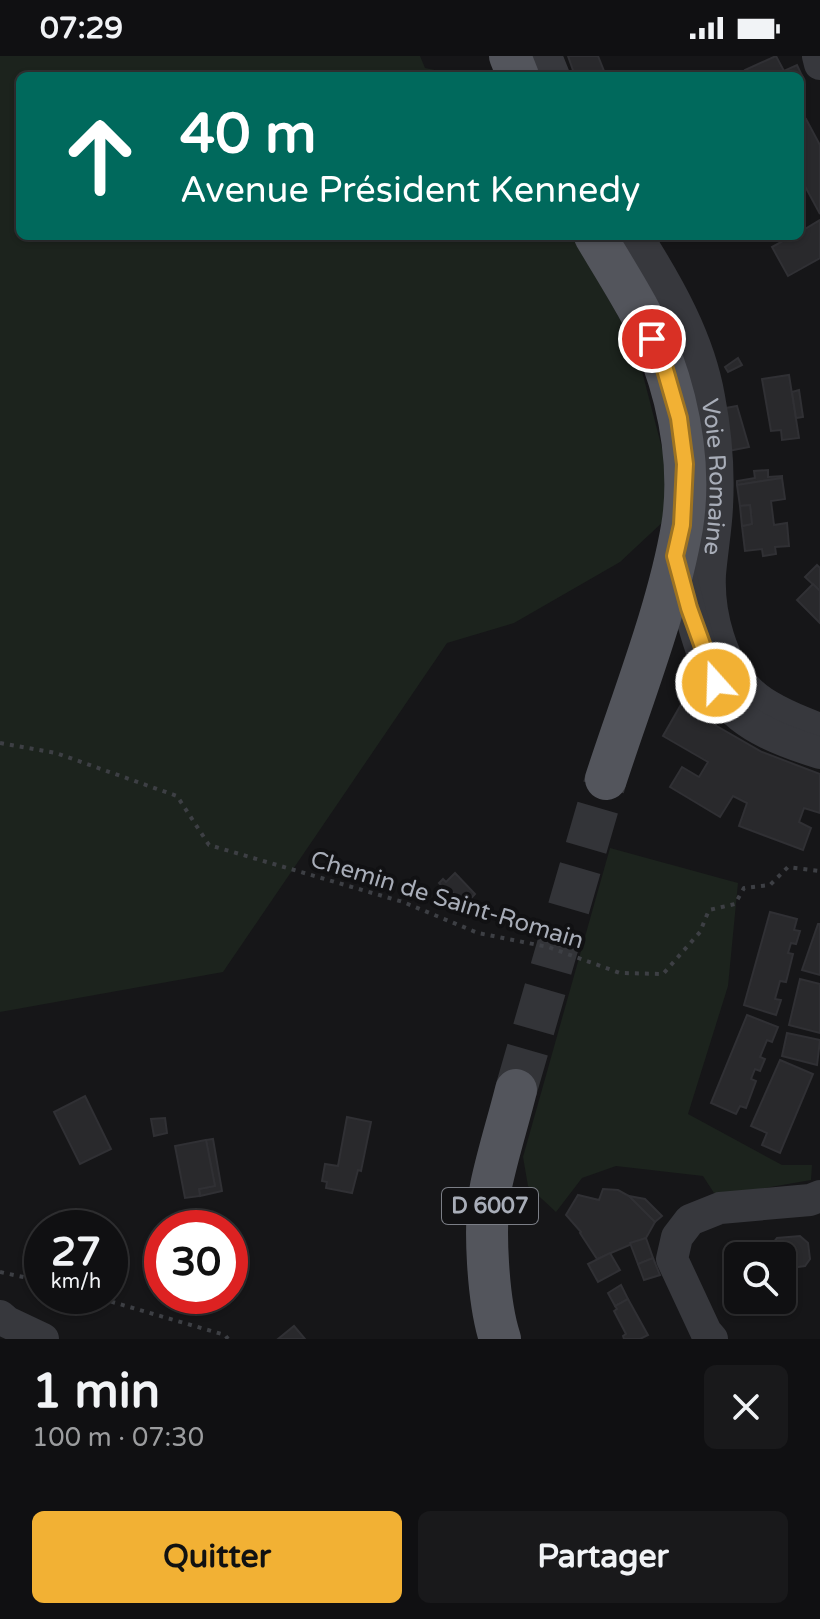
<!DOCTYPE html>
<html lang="fr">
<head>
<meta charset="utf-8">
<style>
  :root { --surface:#101012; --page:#19191b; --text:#f1f3f6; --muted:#9c9d9f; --line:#303032; --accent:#f2b134 }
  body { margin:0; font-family:"Varela Round",sans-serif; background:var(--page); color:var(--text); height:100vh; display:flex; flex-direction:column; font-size:30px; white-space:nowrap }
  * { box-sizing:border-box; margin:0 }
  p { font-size:26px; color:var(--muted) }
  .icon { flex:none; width:44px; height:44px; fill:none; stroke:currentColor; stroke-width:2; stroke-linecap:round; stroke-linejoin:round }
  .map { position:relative; height:1283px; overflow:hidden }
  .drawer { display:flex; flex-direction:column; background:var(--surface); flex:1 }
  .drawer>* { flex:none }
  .top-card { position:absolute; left:16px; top:16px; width:788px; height:168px; border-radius:12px; box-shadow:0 2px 6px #0004,0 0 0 2px var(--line); background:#00695c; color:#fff; overflow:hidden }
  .buttons { position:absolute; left:724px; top:1186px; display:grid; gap:16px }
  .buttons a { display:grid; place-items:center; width:72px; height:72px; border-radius:12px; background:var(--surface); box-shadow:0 2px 6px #0004,0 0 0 2px var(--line); font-size:40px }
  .speed { position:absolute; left:24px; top:1154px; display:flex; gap:16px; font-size:40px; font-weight:700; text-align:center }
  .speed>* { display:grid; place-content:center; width:104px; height:104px; border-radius:50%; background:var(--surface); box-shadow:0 2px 6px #0004,0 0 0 2px var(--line); line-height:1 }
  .speed small { font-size:20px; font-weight:400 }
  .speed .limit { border:12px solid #d22; background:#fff; color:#111 }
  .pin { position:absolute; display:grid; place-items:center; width:68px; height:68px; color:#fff; margin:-34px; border:4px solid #fff; border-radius:50%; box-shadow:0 2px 8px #0007 }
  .me { position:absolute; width:88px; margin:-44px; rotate:340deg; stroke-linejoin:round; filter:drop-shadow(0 0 6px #0008) }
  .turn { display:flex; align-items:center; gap:28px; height:168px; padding:0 32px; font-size:36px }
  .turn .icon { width:104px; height:104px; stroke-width:2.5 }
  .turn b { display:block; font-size:56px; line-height:68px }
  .round { display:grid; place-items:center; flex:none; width:84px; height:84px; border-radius:12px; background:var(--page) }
  .overview { display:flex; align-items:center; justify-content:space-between; height:136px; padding:0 32px }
  h1 { font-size:48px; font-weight:700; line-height:60px }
  .cta { display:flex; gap:16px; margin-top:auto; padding:16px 32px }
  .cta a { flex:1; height:92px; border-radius:12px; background:var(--accent); color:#111; font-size:32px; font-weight:700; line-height:92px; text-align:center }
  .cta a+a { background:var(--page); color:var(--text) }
  .status { display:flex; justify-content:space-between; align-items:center; height:56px; padding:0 40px; background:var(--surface); direction:ltr }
  .status svg { height:22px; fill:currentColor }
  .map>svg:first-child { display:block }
</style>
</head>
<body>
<div class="status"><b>07:29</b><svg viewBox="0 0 49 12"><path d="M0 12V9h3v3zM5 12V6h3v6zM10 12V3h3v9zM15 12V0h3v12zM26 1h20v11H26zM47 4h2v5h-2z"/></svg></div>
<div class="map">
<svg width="820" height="1283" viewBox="0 0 820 1283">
  <rect width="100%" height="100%" fill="#161618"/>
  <g fill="#1c231d">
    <polygon points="0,0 420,0 425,12 464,20 20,20 20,180 573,180 636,292 666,408 666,463 620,506 514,567 447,587 223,916 0,956"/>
    <polygon points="610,792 738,827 728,930 688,1058 782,1109 812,1109 811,1124 754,1134 714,1137 703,1120 616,1110 582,1122 556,1156 528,1130 523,1101"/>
  </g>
  <g fill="#29292c" stroke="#303034" stroke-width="2">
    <polygon points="568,0 598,0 606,20 575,20"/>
    <polygon points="776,0 784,15 797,9 804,24 800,26 800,20 748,20 745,14"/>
    <polygon points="806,63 820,89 820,158 800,121 800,66"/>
    <polygon points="820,164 820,202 788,220 772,191 792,180 800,180 800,176"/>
    <polygon points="738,302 742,309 728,316 725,311"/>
    <polygon points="789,319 799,382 782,384 781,374 771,375 762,323"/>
    <polygon points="799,334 803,361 796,362 792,336"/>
    <polygon points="737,350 749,391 723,396 720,353"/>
    <polygon points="768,414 768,421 782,420 782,422 737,429 737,425 755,422 754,415"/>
    <polygon points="782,422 785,443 771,445 774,469 787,467 789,490 775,491 776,498 763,500 762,493 745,495 742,470 752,468 750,449 740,450 737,429"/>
    <polygon points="750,449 752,468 742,470 740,450"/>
    <polygon points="817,509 820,512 820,535 805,521"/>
    <polygon points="813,528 820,535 820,567 797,544"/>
    <polygon points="691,618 715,669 762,696 820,718 820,757 804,752 799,766 811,772 803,794 739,770 747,747 733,740 720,761 670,731 682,711 699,721 708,706 663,680 687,638 681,634"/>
    <polygon points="455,817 475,838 465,849 447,831 445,833 439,827 443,823 446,826"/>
    <polygon points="770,856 797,863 794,874 800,875 796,888 791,887 788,897 793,898 786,926 780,925 775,943 781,944 776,959 744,949"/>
    <polygon points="818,868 820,868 820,919 802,914"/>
    <polygon points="800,923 820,928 820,977 789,969"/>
    <polygon points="747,959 778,971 772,986 767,984 760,1001 765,1003 760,1015 755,1013 751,1023 756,1025 746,1052 740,1050 736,1058 711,1047"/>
    <polygon points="787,977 820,984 817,1009 782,1000"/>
    <polygon points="780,1004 813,1018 780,1097 762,1089 767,1077 751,1070"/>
    <polygon points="85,1040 111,1093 80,1108 54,1056"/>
    <polygon points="347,1061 371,1066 361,1115 358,1114 352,1137 326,1132 327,1126 322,1125 325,1108 338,1110"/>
    <polygon points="165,1062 167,1077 154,1080 151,1063"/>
    <polygon points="213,1083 222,1135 200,1140 199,1133 215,1130 206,1084"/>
    <polygon points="206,1084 215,1130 199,1133 200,1140 185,1142 175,1090"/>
    <polygon points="603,1133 618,1134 629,1140 655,1166 646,1182 597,1203 580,1177 581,1176 566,1159 578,1139 599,1144"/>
    <polygon points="629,1140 645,1143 662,1160 655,1166"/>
    <polygon points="800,1180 808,1187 810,1203 805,1210 782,1213 782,1200 771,1200 769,1192 777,1182"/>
    <polygon points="646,1182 653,1202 638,1208 630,1187"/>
    <polygon points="610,1197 620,1214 598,1226 588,1208"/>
    <polygon points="653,1202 660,1219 644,1224 638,1208"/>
    <polygon points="621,1229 628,1243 615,1250 608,1237"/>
    <polygon points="628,1243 648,1279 640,1283 624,1283 623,1280 626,1278 614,1255 617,1253 615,1250"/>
    <polygon points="294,1270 305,1283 278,1283"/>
  </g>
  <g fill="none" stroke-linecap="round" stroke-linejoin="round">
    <polyline stroke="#333438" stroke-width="42" stroke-dasharray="42 21" stroke-linecap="butt" points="516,1034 606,723"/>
    <g stroke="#3d3f44" stroke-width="4" stroke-dasharray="4 6" stroke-linecap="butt">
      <polyline points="0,687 56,697 177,740 209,789 403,846 478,877 548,891 620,917 663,918 700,876 709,854 735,848 744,832 770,829 788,811 820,815"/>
      <polyline points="0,1216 42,1225"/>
      <polyline points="92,1240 225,1279 228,1283"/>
    </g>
    <g stroke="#37383d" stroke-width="32">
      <polyline points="546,0 554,20"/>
      <polyline points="818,0 820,8"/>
      <path id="s1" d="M 637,180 C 668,229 699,283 709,341 C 716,377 719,414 717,451 C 716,473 712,495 710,518 C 708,557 721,608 750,636 C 767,653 798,665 820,673"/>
      <path d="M 676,502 C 686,540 702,612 724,643 C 744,672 788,687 820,697"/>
      <polyline points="0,1260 7,1266 43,1283"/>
      <polyline points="712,1283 706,1276 672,1203 677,1181 690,1164 720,1152 810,1144 820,1140"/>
    </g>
    <g stroke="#53555c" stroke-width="42">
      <polyline points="510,0 518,20"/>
      <path d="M 595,180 C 619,220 645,260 662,303 C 681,355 691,416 682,471 C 668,553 632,643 606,723"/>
      <path d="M 500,1283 C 488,1246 483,1168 491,1130 C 498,1097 508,1066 516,1034"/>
    </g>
  </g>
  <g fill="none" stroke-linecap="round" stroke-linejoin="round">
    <defs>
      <polyline id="route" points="652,283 662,303 679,362 685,408 682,469 675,500 689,552 716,627"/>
    </defs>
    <use href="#route" stroke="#9d7322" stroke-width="20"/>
    <use href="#route" stroke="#f2b134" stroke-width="14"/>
  </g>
  <g text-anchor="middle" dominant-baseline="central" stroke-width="8" stroke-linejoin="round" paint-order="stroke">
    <rect fill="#111113" stroke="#7b7e86" stroke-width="2" x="442" y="1132" width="96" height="36" rx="6"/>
    <g font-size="22" font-weight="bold" fill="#a8adb8">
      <text x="490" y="1150">D 6007</text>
    </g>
    <g font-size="24" fill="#a8adb8" stroke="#111113">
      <text stroke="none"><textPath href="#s1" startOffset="258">Voie Romaine</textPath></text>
      <text transform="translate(447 844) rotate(17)">Chemin de Saint-Romain</text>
    </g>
  </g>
</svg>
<div class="buttons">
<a><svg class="icon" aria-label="search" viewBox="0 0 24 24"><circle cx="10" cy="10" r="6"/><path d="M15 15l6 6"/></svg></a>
</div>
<div class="speed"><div>27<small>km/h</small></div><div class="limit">30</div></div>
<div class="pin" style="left:652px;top:283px;background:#d93025"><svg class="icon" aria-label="arrive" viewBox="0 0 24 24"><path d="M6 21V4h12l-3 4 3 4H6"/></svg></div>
<svg class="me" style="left:716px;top:627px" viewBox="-20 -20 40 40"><circle r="17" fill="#f2b134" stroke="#fff" stroke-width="3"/><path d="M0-11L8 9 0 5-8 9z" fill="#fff"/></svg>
<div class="top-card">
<div class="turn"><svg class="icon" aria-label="ahead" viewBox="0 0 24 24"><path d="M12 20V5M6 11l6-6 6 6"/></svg><div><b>40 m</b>Avenue Président Kennedy</div></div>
</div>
</div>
<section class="drawer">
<div class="overview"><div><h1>1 min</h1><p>100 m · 07:30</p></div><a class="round"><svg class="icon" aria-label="close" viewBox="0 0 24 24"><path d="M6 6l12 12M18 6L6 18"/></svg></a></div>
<div class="cta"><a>Quitter</a><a>Partager</a></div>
</section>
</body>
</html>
